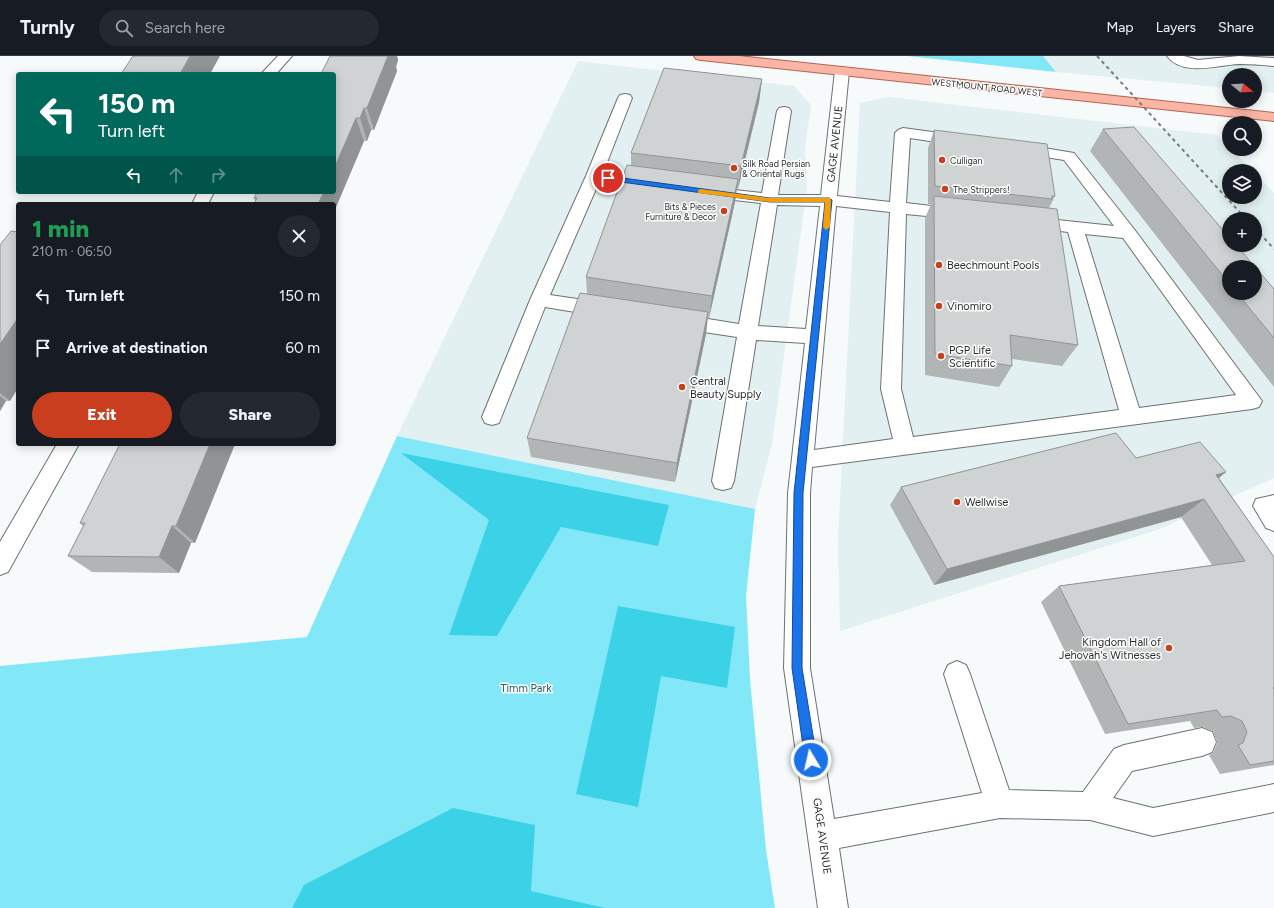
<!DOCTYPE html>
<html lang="en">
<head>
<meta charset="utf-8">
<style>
  :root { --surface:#171b24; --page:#242831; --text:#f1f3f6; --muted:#9ea1a6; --line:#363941; --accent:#c83e1e }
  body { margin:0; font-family:Figtree,sans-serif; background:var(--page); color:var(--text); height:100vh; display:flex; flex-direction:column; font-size:15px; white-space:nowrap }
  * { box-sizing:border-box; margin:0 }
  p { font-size:13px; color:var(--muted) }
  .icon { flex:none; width:22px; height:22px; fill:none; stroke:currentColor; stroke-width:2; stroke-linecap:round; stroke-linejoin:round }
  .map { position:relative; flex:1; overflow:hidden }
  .side { position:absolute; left:16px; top:146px; width:320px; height:244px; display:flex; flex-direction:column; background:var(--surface); border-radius:4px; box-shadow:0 2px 10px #0003 }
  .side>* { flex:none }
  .top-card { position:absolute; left:16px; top:16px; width:320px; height:122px; border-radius:4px; box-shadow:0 2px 10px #0003; background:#00695c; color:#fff; overflow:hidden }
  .needle { width:26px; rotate:108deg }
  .controls { position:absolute; left:1222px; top:12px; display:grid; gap:8px }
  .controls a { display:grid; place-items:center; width:40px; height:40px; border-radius:50%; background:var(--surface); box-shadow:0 2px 10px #0003; font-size:20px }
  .pin { position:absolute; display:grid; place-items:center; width:34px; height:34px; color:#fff; margin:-17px; border:2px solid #fff; border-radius:50%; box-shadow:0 1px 4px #0007 }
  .me { position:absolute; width:44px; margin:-22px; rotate:351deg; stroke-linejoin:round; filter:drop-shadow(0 0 3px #0008) }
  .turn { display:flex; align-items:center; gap:14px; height:84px; padding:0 16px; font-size:18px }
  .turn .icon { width:52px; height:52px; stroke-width:2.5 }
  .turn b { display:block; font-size:28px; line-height:34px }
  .lanes { display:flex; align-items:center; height:38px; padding:0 16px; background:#0003; justify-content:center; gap:20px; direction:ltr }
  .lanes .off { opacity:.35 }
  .round { display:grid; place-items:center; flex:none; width:42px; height:42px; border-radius:21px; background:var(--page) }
  .headline { display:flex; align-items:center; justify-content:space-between; height:68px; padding:0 16px }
  h1 { font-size:24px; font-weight:800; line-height:30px; color:#1e9e55 }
  .primary-button { display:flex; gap:8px; margin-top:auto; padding:8px 16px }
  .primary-button a { flex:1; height:46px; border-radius:24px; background:var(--accent); color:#fff; font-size:16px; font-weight:800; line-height:46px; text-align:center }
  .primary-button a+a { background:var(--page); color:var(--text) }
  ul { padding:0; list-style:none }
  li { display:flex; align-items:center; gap:12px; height:52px; padding:0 16px }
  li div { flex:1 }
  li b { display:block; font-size:15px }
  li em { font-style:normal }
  header { display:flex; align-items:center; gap:24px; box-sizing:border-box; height:56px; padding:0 20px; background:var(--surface); border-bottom:1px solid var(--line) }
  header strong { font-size:19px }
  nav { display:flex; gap:22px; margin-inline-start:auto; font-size:14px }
  .search { width:280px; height:36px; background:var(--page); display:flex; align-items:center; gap:10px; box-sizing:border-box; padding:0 14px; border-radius:22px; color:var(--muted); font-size:15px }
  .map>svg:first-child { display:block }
</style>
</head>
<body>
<header>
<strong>Turnly</strong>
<div class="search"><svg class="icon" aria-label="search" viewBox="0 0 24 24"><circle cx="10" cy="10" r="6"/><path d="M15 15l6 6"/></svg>Search here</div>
<nav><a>Map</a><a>Layers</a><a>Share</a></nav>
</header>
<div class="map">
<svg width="1274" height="852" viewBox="0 0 1274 852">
  <rect width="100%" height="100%" fill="#f6fafb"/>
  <g fill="#e2f0f2" fill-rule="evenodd">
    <polygon points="1043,0 1274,0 1274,37 1255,35 1255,19 1229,19 1229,32 1056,16"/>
    <polygon points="578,5 794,30 811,49 805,92 807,131 772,388 755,453 397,380"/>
    <path d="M 889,41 L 1217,79 L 1253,115 L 1229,115 L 1229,141 L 1255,141 L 1255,117 L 1274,137 L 1274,422 L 1160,473 L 840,575 L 838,481 L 860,47 ZM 1229,163 L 1255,163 L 1255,189 L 1229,189 ZM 1229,211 L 1255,211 L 1255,237 L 1229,237 Z"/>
  </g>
  <g fill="#82e8f8">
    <polygon points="908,0 1043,0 1056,16"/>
    <polygon points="397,380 755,453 746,540 750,623 766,794 775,852 0,852 0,610 307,581"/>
  </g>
  <g fill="#3bd2e7">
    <polygon points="401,397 669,449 658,490 561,471 497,580 449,579 489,464"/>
    <polygon points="618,550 735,571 727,632 661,620 638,751 576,738"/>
    <polygon points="453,752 535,769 531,835 605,852 292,852 304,829"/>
  </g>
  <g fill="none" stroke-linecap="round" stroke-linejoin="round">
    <defs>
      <g id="minor">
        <polygon points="278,0 292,0 276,18 261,18"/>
        <path d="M 1167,0 L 1184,0 L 1198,4 L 1239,0 L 1274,2 L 1274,10 C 1263,9 1251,8 1239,8 C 1219,9 1182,21 1167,0 Z"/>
        <path d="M 842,11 L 847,12 L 849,15 L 837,140 L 890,146 L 895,77 L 898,74 L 903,72 L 962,80 L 967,82 L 970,85 L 967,88 L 962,90 L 910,82 L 906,147 L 957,153 L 963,154 L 965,158 L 963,162 L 957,163 L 906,158 L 901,333 L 913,381 L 1119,354 L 1068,176 L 1029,171 L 1023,170 L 1021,166 L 1023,162 L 1029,161 L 1114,170 L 1064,104 L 1015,96 L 1012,93 L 1015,90 L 1020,88 L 1074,97 L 1134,173 L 1262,345 L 1259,351 L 1252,353 L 812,411 L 810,437 L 810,612 L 834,763 L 982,737 L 944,618 L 948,609 L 957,605 L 966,609 L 970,618 L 1009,734 L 1083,736 L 1114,693 L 1124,689 L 1202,672 L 1212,676 L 1216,686 L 1212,696 L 1202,700 L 1132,715 L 1113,742 L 1153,752 L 1274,728 L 1274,756 L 1153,780 L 1090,764 L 1000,762 L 839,792 L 848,852 L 818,852 L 784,612 L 788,437 L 805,287 L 756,284 L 734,425 L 731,432 L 723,434 L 715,432 L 712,425 L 737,281 L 677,272 L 670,270 L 668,265 L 670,260 L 677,258 L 739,268 L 761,147 L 707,141 L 701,140 L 699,136 L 701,132 L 707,131 L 762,137 L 777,55 L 779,52 L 784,51 L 789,52 L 791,55 L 778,139 L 821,139 L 835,15 L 837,12 ZM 777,149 L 820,150 L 806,273 L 758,270 ZM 836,150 L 890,156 L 881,333 L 893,383 L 814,394 ZM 1085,178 L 1123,182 L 1236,339 L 1139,352 Z"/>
        <polygon points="625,38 630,39 632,42 603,117 651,124 657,126 659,129 657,132 651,134 599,126 550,239 605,247 612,249 614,254 612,259 605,261 545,251 499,367 492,369 485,367 482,361 530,244 586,120 618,42 620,39"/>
        <polygon points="198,136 214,136 208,148 192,148"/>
        <polygon points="57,388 79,388 8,516 0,519 0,486"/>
        <polygon points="1274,439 1274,475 1266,472 1253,450 1256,443"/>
      </g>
      <polygon id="major" points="694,0 739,0 1274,57 1274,65 701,4 696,3"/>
    </defs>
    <use href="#minor" stroke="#6d7171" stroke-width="2"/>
    <use href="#major" stroke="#b06554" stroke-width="2"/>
    <use href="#minor" fill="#fff" fill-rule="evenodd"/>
    <use href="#major" fill="#fab5a4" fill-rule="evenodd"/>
    <g stroke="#797c7c" stroke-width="2" stroke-dasharray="3.5 3.5" stroke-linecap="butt">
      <polyline points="1097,0 1246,163"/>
      <polyline points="1255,172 1274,193"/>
    </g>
  </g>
  <g fill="#b2b5b5" fill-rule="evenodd">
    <polygon points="330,0 397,0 398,4 396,11 397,15 374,74 371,74 367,85 364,85 334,156 334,148 255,145 254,142 334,136"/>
    <polygon points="762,23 759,46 738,133 737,133 735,146 709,262 708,262 706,278 675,426 531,401 527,382 587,238 586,221 631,110 631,97"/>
    <path d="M 1103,73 L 1274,233 L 1274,331 L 1090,95 ZM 1229,211 L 1255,237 L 1229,237 Z"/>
    <polygon points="934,74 1055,140 1049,152 1078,289 1062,310 1012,303 1012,310 999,331 925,319 925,162 931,148 928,148 928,92"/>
    <polygon points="0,189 10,345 6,345 0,355"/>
    <polygon points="120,388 235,388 195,487 191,487 179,517 92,516 68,500 83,470 80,467"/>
    <polygon points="1136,402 1226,416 1219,422 1274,501 1274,709 1220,718 1209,699 1213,697 1217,687 1213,675 1203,671 1194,672 1190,665 1105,678 1041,546 1059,530 1212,509 1181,461 934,529 890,449 901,431"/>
  </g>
  <g fill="#919494">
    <polygon points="190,0 220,0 210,18 180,18"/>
    <polygon points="388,0 397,0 398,4 396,11 397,15 374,74 367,52"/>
    <polygon points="762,23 759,46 738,133 741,110"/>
    <polygon points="364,52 371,74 367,85 360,62"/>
    <polygon points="356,62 364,85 334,156 334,148 318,148 324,136 334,136 334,113"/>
    <polygon points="738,123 735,146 709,262 712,240"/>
    <polygon points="708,256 706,278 675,426 677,407"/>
    <polygon points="18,262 18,332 10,345 0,337 0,288"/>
    <polygon points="0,340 6,345 0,355"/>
    <polygon points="210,388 235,388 195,487 176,470"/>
    <polygon points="1226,416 1203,435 1216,419"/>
    <polygon points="1204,443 1181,461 934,529 947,513"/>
    <polygon points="172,470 191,487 179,517 159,501"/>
  </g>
  <g fill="#cfd3d3" stroke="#919494">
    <polygon points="133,0 190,0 180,18 121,18"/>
    <polygon points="330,0 388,0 367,52 364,52 360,62 356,62 334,113 334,18 321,18"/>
    <polygon points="664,12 762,23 741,110 631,97"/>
    <polygon points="1134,71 1229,181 1229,189 1236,189 1274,233 1274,282 1237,237 1255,237 1255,211 1229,211 1229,227 1103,73"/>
    <polygon points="934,74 1047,88 1055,140 1052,140 1052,143 935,130"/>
    <polygon points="627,109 738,123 712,240 586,221"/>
    <polygon points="257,136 324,136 318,148 254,148 257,142 254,142"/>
    <polygon points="934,140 1057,153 1078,289 1010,279 1012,310 935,298"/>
    <polygon points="11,175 18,176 18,262 0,288 0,189"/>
    <polygon points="580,237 708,256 677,407 527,382"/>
    <polygon points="1116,377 1136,402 1200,386 1226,416 1216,419 1274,501 1274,632 1273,632 1274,633 1274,705 1250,709 1238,689 1243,687 1247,676 1242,665 1231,660 1222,661 1217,654 1128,668 1059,530 1245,505 1204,443 947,513 901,431"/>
    <polygon points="120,388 210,388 176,470 172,470 159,501 68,500 85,467 80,467"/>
  </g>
  <polygon fill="#1a73e8" stroke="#114b97" points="608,120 770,142 829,142 832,144 803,437 802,612 817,704 815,708 811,710 807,708 805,704 792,612 794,437 825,146 770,146 606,124 606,121"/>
  <polygon fill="#f59e0b" points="700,133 770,142 831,142 830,171 826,174 823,171 825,146 770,146 698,137 698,134"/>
  <g fill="#c83e1e" stroke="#fff" stroke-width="1.5">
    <circle cx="942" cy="104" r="4"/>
    <circle cx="734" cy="112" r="4"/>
    <circle cx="945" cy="133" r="4"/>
    <circle cx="724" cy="155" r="4"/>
    <circle cx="939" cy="209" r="4"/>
    <circle cx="939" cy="250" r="4"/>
    <circle cx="941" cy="300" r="4"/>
    <circle cx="682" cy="331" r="4"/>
    <circle cx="957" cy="446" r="4"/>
    <circle cx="1169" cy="592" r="4"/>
  </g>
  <g text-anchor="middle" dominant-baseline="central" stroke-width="3" stroke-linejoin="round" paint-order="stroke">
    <g font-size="9" fill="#2c2e2e" stroke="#fff">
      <text transform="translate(987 31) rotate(6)">WESTMOUNT ROAD WEST</text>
    </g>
    <g font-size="9" fill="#2c2e2e" stroke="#fff" text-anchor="start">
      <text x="950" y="104">Culligan</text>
      <text x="742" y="107">Silk Road Persian<tspan x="742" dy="10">&amp; Oriental Rugs</tspan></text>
      <text x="953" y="133">The Strippers!</text>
      <text x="716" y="150" text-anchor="end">Bits &amp; Pieces<tspan x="716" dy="10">Furniture &amp; Decor</tspan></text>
    </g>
    <g font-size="11" fill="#2c2e2e" stroke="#fff">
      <text transform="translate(835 88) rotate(-84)">GAGE AVENUE</text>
      <text transform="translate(822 780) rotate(82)">GAGE AVENUE</text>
    </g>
    <g font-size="11" fill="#2c2e2e" stroke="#fff" text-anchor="start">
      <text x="947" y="209">Beechmount Pools</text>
      <text x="947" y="250">Vinomiro</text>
      <text x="949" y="294">PGP Life<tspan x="949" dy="13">Scientific</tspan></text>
      <text x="690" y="325">Central<tspan x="690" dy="13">Beauty Supply</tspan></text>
      <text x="965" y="446">Wellwise</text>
      <text x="1161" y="586" text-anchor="end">Kingdom Hall of<tspan x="1161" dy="13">Jehovah's Witnesses</tspan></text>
    </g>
    <g font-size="11" fill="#225e66" stroke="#fff">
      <text x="526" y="632">Timm Park</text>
    </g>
  </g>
</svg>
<div class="controls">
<a><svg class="needle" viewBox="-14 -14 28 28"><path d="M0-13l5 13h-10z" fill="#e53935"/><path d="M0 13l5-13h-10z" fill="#9ea1a6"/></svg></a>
<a><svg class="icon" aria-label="search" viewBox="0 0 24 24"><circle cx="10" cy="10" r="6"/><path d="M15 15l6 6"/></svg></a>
<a><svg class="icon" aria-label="layers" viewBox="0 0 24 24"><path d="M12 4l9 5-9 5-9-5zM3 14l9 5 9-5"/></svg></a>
<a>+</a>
<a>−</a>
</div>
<div class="pin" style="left:608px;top:122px;background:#d93025"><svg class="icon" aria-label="arrive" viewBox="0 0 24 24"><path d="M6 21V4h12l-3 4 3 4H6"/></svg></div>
<svg class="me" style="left:811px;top:704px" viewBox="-20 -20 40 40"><circle r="17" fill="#1a73e8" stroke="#fff" stroke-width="3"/><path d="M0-11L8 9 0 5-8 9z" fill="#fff"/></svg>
<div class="top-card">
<div class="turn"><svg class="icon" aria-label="left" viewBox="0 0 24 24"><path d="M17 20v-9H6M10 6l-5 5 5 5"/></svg><div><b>150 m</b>Turn left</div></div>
<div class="lanes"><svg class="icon" aria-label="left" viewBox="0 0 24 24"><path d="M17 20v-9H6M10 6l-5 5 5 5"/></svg><svg class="icon off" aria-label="ahead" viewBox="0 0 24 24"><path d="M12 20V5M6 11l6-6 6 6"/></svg><svg class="icon off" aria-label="right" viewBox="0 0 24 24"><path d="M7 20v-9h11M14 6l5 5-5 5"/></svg></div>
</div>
<section class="side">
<div class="headline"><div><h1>1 min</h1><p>210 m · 06:50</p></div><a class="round"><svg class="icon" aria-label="close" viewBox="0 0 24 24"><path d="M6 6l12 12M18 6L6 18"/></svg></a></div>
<ul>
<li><svg class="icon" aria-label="left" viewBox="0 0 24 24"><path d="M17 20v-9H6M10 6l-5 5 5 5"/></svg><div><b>Turn left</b></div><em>150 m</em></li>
<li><svg class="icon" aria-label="arrive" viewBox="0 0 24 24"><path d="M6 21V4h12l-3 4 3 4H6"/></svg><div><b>Arrive at destination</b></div><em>60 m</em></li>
</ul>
<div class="primary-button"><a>Exit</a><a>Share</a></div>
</section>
</div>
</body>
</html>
